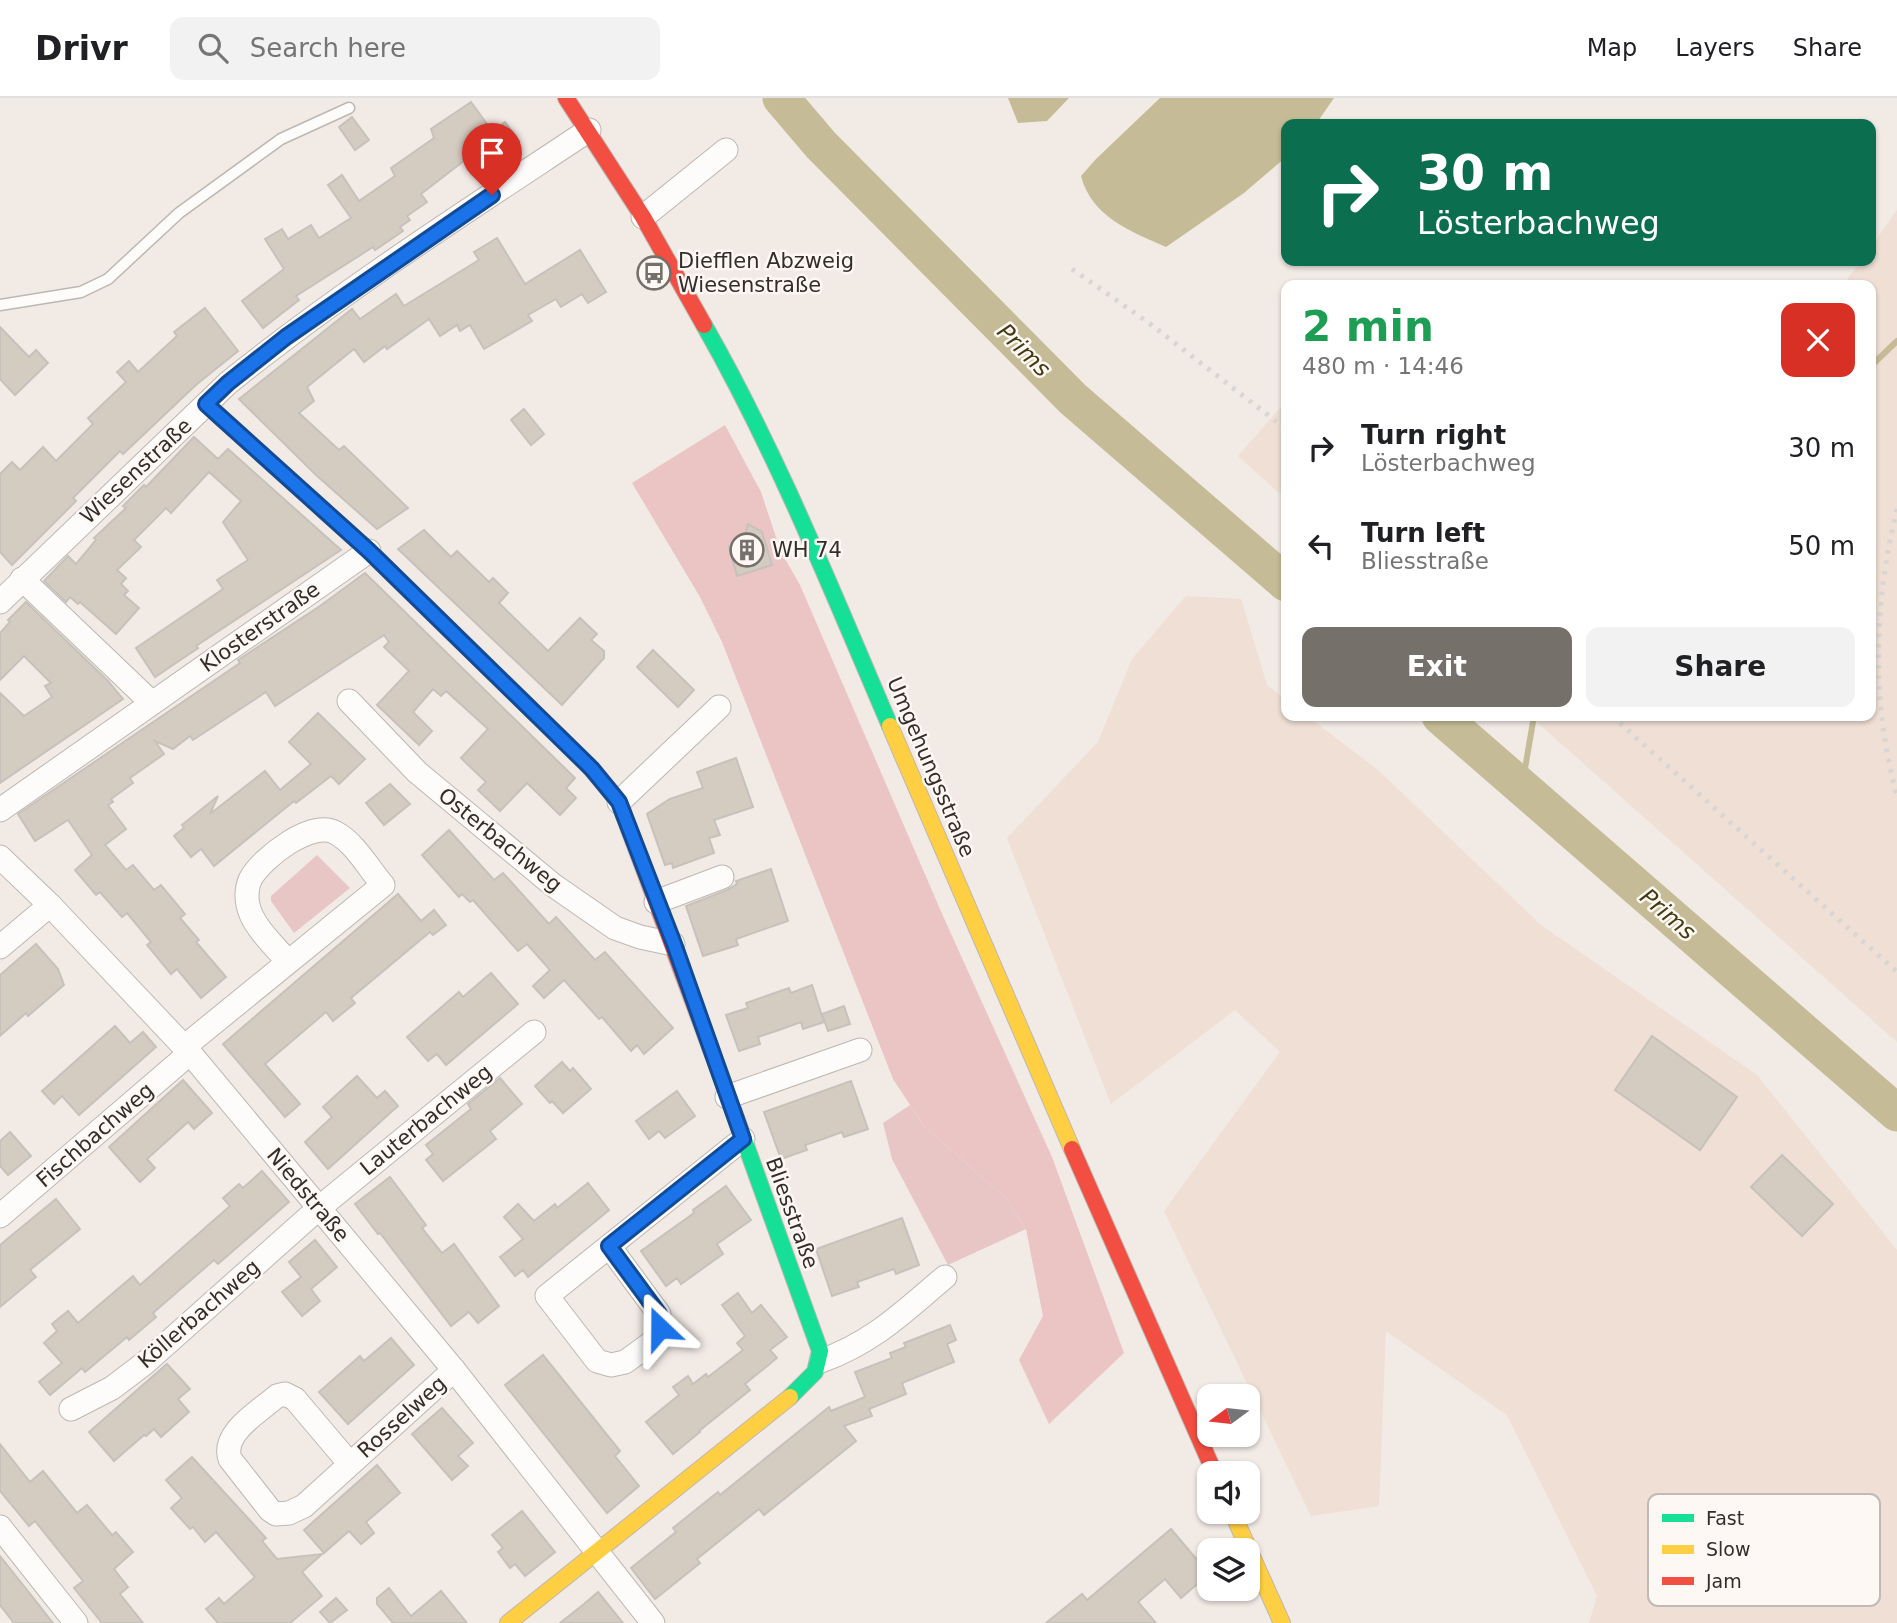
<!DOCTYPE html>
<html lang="en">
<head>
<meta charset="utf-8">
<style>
  :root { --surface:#fff; --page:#f2f2f2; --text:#202124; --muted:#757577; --line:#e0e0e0; --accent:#76706b }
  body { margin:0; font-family:"DejaVu Sans",sans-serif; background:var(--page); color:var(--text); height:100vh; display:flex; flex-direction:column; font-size:26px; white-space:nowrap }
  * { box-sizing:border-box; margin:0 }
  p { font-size:23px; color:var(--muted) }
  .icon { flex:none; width:38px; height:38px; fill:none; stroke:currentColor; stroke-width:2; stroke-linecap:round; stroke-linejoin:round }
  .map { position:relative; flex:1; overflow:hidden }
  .drawer { position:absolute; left:1281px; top:182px; width:595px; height:441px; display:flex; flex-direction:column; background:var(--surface); border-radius:14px; box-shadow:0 2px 5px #0004 }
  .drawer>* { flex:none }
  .banner { position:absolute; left:1281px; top:21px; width:595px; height:147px; border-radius:14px; box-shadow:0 2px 5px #0004; background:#0b6e4f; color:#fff; overflow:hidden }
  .needle { width:46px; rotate:255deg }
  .controls { position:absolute; left:1197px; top:1286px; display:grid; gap:14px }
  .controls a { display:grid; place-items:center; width:63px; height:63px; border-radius:14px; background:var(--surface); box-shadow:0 2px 5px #0004; font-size:35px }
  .pin { position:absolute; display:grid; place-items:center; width:60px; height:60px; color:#fff; margin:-72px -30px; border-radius:50% 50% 50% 0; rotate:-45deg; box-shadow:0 0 7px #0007 }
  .pin .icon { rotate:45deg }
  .me { position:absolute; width:77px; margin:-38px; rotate:337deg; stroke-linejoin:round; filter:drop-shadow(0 0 5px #0008) }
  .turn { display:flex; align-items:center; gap:24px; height:147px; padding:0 21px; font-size:32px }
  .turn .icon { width:91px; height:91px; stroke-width:2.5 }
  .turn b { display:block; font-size:49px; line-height:60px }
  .round { display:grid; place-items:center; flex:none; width:74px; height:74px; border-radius:14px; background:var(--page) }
  .headline { display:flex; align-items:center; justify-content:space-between; height:119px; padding:0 21px }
  h1 { font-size:42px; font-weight:700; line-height:52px; color:#1e9e55 }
  .cta { display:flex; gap:14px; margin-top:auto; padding:14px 21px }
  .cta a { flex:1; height:80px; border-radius:14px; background:var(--accent); color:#fff; font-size:28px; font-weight:700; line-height:80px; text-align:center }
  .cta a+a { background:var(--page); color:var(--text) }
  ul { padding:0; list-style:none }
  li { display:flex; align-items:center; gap:21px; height:98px; padding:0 21px }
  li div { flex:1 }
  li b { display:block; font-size:26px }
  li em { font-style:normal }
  header { display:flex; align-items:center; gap:42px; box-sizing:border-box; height:98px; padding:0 35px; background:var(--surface); border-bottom:2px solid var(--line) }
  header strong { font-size:33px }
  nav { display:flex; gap:38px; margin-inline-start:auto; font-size:24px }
  .search { width:490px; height:63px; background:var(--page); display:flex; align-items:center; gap:18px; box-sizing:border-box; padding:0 24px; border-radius:14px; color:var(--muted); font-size:26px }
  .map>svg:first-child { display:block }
</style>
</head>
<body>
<header>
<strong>Drivr</strong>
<div class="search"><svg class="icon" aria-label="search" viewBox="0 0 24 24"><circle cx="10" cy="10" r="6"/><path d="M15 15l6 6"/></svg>Search here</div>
<nav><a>Map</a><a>Layers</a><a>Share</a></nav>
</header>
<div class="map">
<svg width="1897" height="1525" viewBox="0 0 1897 1525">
  <rect width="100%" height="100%" fill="#f2eae5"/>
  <g fill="#efdfd5">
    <polygon points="1897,112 1897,944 1530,618 1871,618 1871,187 1843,187 1861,163 1871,163 1871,149"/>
    <polygon points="1286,303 1286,401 1238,358"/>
    <polygon points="1186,498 1241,501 1267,587 1286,602 1286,618 1307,618 1378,672 1541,827 1757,977 1897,1152 1897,1525 1589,1525 1597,1498 1507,1317 1386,1233 1379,1408 1311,1418 1164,1113 1280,954 1235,912 1111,1006 1007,740 1098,644 1132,561"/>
  </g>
  <g fill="#e8c6c5">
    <polygon points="317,757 350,790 294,835 271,803 271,798"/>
    <polygon points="910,1007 924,1028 1007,1101 1026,1131 948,1167 892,1061 883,1025"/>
  </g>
  <polygon fill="#eac5c3" points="725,327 761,394 781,454 800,487 943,818 1052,1059 1124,1255 1049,1326 1019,1262 1043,1218 1026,1131 1007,1101 924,1028 893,981 722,544 700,499 632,385"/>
  <g fill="#c5bc97">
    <polygon points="1008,0 1069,0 1047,23 1018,25"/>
    <path d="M 1160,0 L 1334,0 L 1316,26 L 1286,26 L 1286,59 L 1244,95 L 1166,149 C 1130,133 1092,119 1081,78 L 1096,61 Z"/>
  </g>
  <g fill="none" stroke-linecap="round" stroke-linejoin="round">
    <g stroke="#c5bc97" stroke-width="6">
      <polyline points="1871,268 1897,243"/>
      <polyline points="1522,688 1534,618"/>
    </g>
    <g stroke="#c5bc97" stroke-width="37">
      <polyline points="781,0 821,47 1073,301 1286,485"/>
      <polyline points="1440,618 1897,1015"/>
    </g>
  </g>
  <g fill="#d5ccc1" stroke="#c7c1bc" stroke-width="2">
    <polygon points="471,4 492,33 505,24 519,43 505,53 503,50 475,69 469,59 421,96 427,104 407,118 410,122 400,129 403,133 375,152 373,149 296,198 299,202 263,230 242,203 284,171 265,141 282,131 288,141 311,127 319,140 351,120 328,87 342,77 359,103 395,78 391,70 434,40 431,31"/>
    <polygon points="352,19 369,42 355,52 339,29"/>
    <polygon points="497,140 525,186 580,152 606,194 588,205 582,196 561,209 556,201 528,217 532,223 484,251 470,227 460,233 457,227 440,238 429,221 387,251 385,248 364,264 354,251 307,289 314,303 299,315 339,352 344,348 408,410 377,431 316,377 239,301 352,211 360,221 396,196 404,208 479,162 474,154"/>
    <polygon points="205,210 238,253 197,286 123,356 120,353 73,400 76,403 12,467 0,454 0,376 12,364 20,372 43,349 56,363 93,326 88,320 126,284 117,274 129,263 138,274 177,238 174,234"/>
    <polygon points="0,229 29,259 36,252 48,265 15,297 0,281"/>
    <polygon points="524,311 544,336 531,347 511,322"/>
    <polygon points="194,339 218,361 228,351 341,452 196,548 198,550 155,579 136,550 223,491 217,482 248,462 223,424 241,403 209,374 171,415 166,410 134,442 141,449 117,472 126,480 121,486 128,493 124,497 139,510 116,536 80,504 78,506 70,499 66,504 44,483 68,458 76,466 96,442 94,440 126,410 123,408 144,387 146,389"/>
    <polygon points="748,426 762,434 772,467 737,478 729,449 743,445"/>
    <polygon points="424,432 451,459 457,453 489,484 493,480 508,495 499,505 548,553 580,520 597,536 591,542 604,553 604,560 562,607 398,451"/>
    <polygon points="365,475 575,680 566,690 576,700 560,717 527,685 500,713 478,692 486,684 461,660 488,631 446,593 441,598 433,591 413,614 432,633 419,647 377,607 409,573 384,549 389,544 384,537 275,608 266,594 193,642 190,638 173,651 155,643 164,656 130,680 133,685 111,701 113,704 108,707 126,731 105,747 126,772 133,767 154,792 161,787 185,816 180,820 199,842 196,844 226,879 201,900 177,871 171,876 147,847 151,844 127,815 122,819 100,794 96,797 75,772 92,757 68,722 35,743 18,716 240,565 238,562 320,508"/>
    <polygon points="26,504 108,583 123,601 0,685 0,595 24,618 52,599 45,588 51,585 24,558 0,582 0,535 10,524 8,522"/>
    <polygon points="653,552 694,592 678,609 637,569"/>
    <polygon points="318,615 365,661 339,686 331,678 296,705 294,703 214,768 201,751 191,759 174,738 184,730 182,727 218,698 210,716 265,673 280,692 311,666 289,644"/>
    <polygon points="736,660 753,709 714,722 720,737 709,740 714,755 673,770 672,765 665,767 647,716 670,701 703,690 697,674"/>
    <polygon points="390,686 410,706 384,727 366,705"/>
    <polygon points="449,732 494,782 503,775 549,826 556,819 595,862 605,854 673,930 644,956 637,947 631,953 602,919 599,921 564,882 544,900 533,888 550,872 527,846 518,853 473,802 470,804 462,796 459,799 422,757"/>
    <polygon points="771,771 788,823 736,841 738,847 703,858 686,808 727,792 737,786 736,783"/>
    <polygon points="398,796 421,823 434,812 446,827 433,837 430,834 351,900 355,905 333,923 326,914 265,966 300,1006 285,1019 223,946"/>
    <polygon points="36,846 58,871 64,887 28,918 26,915 0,938 0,877"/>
    <polygon points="491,875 518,906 446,967 437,956 428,963 407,939 459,894 463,899"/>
    <polygon points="812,887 824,924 803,931 801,924 779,932 758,939 760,946 739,953 726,917 748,910 746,905 789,890 791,895"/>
    <polygon points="844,908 850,926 828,933 822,916"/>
    <polygon points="115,928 130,945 143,934 156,949 79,1017 62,998 54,1006 42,993"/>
    <polygon points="1652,938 1737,999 1700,1052 1615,992"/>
    <polygon points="562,964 570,973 573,970 591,991 563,1015 552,1003 550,1005 535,988"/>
    <polygon points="357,978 377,1000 385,993 398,1008 328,1071 305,1044 332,1019 323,1009"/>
    <polygon points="500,980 522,1006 490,1033 496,1041 443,1083 426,1062 433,1056 426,1047 471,1011 468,1006"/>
    <polygon points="183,982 212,1015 194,1031 188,1024 147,1061 155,1070 140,1084 109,1049"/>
    <polygon points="851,983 868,1031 844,1039 842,1034 823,1041 805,1047 807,1052 781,1061 764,1014"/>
    <polygon points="677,993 695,1018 665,1040 659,1033 649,1041 636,1023"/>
    <polygon points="10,1034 31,1058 8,1077 0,1068 0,1043"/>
    <polygon points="1782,1057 1833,1106 1802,1138 1751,1089"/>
    <polygon points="262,1073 289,1104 218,1166 214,1162 153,1215 156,1219 129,1242 127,1239 85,1274 82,1270 50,1297 39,1284 62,1265 44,1245 57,1233 52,1226 68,1213 78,1225 133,1178 140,1187 230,1108 223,1100 239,1086 243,1090"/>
    <polygon points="390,1079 426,1127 422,1130 442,1155 454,1146 499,1208 478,1225 469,1214 451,1228 380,1135 378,1136 355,1106"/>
    <polygon points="588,1085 609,1112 528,1179 523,1172 515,1178 500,1159 523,1141 504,1119 518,1106 534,1123 555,1106 557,1110"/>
    <polygon points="726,1088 751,1122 717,1146 723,1156 681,1186 677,1180 666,1188 641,1153 694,1115 693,1112"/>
    <polygon points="56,1101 80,1131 30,1172 36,1179 0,1209 0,1147"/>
    <polygon points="902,1120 919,1167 896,1176 894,1171 874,1178 857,1184 859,1189 832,1198 816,1151"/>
    <polygon points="315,1142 337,1169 311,1191 320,1203 302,1218 282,1194 301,1179 289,1164"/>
    <polygon points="738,1195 752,1215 761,1207 787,1239 770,1252 777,1260 745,1286 750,1292 699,1333 700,1334 673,1356 646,1324 679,1297 673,1289 680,1284 688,1278 693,1286 706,1276 708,1279 743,1252 737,1245 745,1238 722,1207"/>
    <polygon points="950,1227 956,1242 947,1246 954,1264 902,1285 906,1296 869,1311 872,1318 844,1328 856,1343 764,1417 759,1411 697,1461 700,1465 655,1501 631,1470 676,1434 673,1430 718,1394 720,1397 829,1309 831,1313 865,1299 855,1274 892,1260 890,1255 906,1249 904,1245"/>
    <polygon points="391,1240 414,1267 348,1326 319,1294 360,1258 364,1263"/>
    <polygon points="543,1257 620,1353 615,1358 639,1388 607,1415 505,1287"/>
    <polygon points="167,1266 190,1291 178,1301 189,1314 161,1339 154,1331 146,1338 144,1337 114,1363 89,1334"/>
    <polygon points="442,1310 473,1345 458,1358 468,1368 452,1382 412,1336"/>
    <polygon points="0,1346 30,1384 43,1373 77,1415 87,1407 112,1437 116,1434 133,1454 114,1471 128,1489 120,1496 143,1525 102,1525 74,1490 83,1483 35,1423 29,1428 0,1393"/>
    <polygon points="192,1359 266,1440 262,1443 277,1461 322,1456 302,1474 322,1498 290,1525 218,1525 206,1511 219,1500 224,1506 255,1479 216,1434 205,1444 193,1429 190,1431 171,1410 182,1400 166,1382"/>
    <polygon points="377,1367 400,1395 366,1424 374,1435 361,1446 349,1433 324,1455 304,1432"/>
    <polygon points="522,1413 555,1454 525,1478 515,1466 510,1470 498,1454 503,1450 492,1437"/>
    <polygon points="1171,1431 1209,1476 1181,1500 1165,1481 1138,1504 1156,1525 1046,1525 1082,1496 1087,1502"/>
    <polygon points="0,1458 31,1497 53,1525 14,1525 0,1507"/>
    <polygon points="389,1490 411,1518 441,1493 467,1525 393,1525 377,1506 377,1500"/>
    <polygon points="598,1494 623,1525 560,1525 584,1506"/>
    <polygon points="336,1500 347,1512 330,1525 320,1514"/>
  </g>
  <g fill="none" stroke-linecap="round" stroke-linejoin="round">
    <defs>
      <polyline id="lane" points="0,207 81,194 108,181 179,115 281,41 349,10"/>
      <g id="street">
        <polyline points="643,119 726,52"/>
        <polyline points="22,481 152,605"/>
        <path d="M 0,504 L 228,285 C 342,193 467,113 589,32"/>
        <polyline points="349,603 417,674 553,787 615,830 640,839 673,846"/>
        <polyline points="619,704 719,609"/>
        <polyline points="0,712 369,453"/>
        <polyline points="0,759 50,807 190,955 454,1272 653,1525"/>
        <polyline points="656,804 722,779"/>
        <polyline points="0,849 50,807"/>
        <path d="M 184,949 L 383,787 C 369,771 355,745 336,735 C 312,721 262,760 251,780 C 247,787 246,799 248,807 C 252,828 275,848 288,864"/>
        <polyline points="727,999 860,952"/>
        <polyline points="0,1118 190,955"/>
        <polyline points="609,1148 659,1216 660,1230 654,1243 625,1264 611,1267 597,1263 547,1198 743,1041"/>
        <path d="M 821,1263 C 874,1244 903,1214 945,1179"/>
        <polyline points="71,1311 112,1290 145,1265 319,1110 534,934"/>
        <path d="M 350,1366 L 295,1301 L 285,1296 L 277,1298 C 260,1313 221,1335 230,1361 L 270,1412 L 276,1416 L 289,1415 L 304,1408 L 454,1272"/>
        <polyline points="0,1429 76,1525"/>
      </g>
      <g id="fast">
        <path d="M 704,227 C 777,355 832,493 890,628"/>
        <polyline points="729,1000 820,1253 815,1274 790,1299"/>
      </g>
      <g id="slow">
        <polyline points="206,306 369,453 588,667"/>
        <polyline points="890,628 1072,1051"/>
        <polyline points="1232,1414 1282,1525"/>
        <polyline points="508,1525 790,1299"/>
      </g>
      <g id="jam">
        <polyline points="566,0 643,119 704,227"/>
        <polyline points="588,667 619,704 729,1000"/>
        <polyline points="1072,1051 1215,1376"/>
      </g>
    </defs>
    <use href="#lane" stroke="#bdb7b2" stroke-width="13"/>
    <use href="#street" stroke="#bdb7b2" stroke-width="25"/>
    <use href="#fast" stroke="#bdb7b2" stroke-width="18"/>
    <use href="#slow" stroke="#bdb7b2" stroke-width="18"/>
    <use href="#jam" stroke="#bdb7b2" stroke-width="18"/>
    <use href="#lane" stroke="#fdfcfb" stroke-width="10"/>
    <use href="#street" stroke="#fdfcfb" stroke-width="23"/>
    <use href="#fast" stroke="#16e098" stroke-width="16"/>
    <use href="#slow" stroke="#ffcf43" stroke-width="16"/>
    <use href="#jam" stroke="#f24e42" stroke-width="16"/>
    <g stroke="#d8d6d4" stroke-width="5" stroke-dasharray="3.5 7" stroke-linecap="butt">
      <polyline points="1072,171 1149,225 1286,331"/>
      <path d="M 1897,411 C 1874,504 1871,605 1897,698"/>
      <polyline points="1612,618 1897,874"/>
    </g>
  </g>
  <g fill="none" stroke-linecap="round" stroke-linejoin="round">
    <defs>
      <polyline id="route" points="492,97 286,239 228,285 206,306 369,453 592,671 619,704 674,846 743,1041 609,1148 659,1216 660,1230"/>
    </defs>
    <use href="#route" stroke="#114b97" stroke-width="18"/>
    <use href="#route" stroke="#1a73e8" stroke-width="12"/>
  </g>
  <defs>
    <symbol id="bus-ring" viewBox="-11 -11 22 22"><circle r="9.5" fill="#fef8f4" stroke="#76706b" stroke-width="1.5"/><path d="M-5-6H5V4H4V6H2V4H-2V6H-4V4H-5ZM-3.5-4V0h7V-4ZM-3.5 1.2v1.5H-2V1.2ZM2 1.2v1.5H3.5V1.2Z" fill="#76706b"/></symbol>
    <symbol id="building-ring" viewBox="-11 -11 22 22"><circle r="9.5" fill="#fef8f4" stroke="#76706b" stroke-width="1.5"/><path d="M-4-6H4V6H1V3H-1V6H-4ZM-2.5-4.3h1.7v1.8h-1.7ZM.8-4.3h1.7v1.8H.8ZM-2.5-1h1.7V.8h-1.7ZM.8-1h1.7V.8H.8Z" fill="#76706b"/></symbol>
  </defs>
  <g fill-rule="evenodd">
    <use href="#bus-ring" x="635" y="156" width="38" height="38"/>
    <use href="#building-ring" x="728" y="433" width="38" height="38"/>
  </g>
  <g text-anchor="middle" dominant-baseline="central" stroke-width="5" stroke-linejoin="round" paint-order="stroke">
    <g font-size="21" fill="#332e29" stroke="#fef8f4" text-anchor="start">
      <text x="678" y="163">Diefflen Abzweig<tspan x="678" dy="24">Wiesenstraße</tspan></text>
      <text x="772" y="452">WH 74</text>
    </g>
    <g font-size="21" fill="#332e29" stroke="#fef8f4">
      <text transform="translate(136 373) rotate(-43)">Wiesenstraße</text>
      <text transform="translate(260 529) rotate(-35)">Klosterstraße</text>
      <text transform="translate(931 669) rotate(67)">Umgehungsstraße</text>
      <text transform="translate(500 742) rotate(39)">Osterbachweg</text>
      <text transform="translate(426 1022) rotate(-39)">Lauterbachweg</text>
      <text transform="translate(95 1037) rotate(-41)">Fischbachweg</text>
      <text transform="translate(308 1097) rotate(50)">Niedstraße</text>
      <text transform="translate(792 1115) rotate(70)">Bliesstraße</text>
      <text transform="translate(199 1216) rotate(-41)">Köllerbachweg</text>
      <text transform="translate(402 1319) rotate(-42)">Rosselweg</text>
    </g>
    <g font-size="23" font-style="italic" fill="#423a10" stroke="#fef8f4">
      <text transform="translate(1024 252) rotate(45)">Prims</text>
      <text transform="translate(1668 816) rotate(41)">Prims</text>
    </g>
  </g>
  <rect x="1648" y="1396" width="232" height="112" rx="10" fill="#fef8f4" stroke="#c1bbb7" stroke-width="2"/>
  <rect x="1662" y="1416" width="32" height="8" fill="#16e098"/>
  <rect x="1662" y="1447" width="32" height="9" fill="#ffcf43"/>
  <rect x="1662" y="1479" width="32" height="8" fill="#f24e42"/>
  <g font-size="19" fill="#332e29">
    <text x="1706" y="1427">Fast</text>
    <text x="1706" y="1458">Slow</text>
    <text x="1706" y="1490">Jam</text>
  </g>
</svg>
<div class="controls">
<a><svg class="needle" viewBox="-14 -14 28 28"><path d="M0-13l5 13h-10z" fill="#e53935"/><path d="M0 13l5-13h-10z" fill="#757577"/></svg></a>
<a><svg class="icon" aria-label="sound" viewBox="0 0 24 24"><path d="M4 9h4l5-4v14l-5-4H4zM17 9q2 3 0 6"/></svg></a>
<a><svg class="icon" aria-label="layers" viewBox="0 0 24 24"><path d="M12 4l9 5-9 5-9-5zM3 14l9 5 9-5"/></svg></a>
</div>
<div class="pin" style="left:492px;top:97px;background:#d93025"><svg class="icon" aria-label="arrive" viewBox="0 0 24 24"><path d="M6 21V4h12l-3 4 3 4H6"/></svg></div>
<svg class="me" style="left:660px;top:1230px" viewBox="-20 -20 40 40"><path d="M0-17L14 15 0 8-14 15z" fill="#1a73e8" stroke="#fff" stroke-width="4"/></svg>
<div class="banner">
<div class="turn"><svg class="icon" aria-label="right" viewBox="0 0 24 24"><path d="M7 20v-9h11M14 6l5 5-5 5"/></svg><div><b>30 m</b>Lösterbachweg</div></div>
</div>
<section class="drawer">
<div class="headline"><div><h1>2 min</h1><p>480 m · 14:46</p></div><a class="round" style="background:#d93025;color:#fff"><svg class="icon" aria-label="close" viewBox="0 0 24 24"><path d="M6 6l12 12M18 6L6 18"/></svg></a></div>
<ul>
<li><svg class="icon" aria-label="right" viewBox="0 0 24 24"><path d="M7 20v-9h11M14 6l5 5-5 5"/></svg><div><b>Turn right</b><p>Lösterbachweg</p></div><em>30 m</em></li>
<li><svg class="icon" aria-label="left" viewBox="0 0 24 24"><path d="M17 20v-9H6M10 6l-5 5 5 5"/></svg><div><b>Turn left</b><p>Bliesstraße</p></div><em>50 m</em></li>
</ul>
<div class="cta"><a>Exit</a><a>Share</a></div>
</section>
</div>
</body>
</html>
